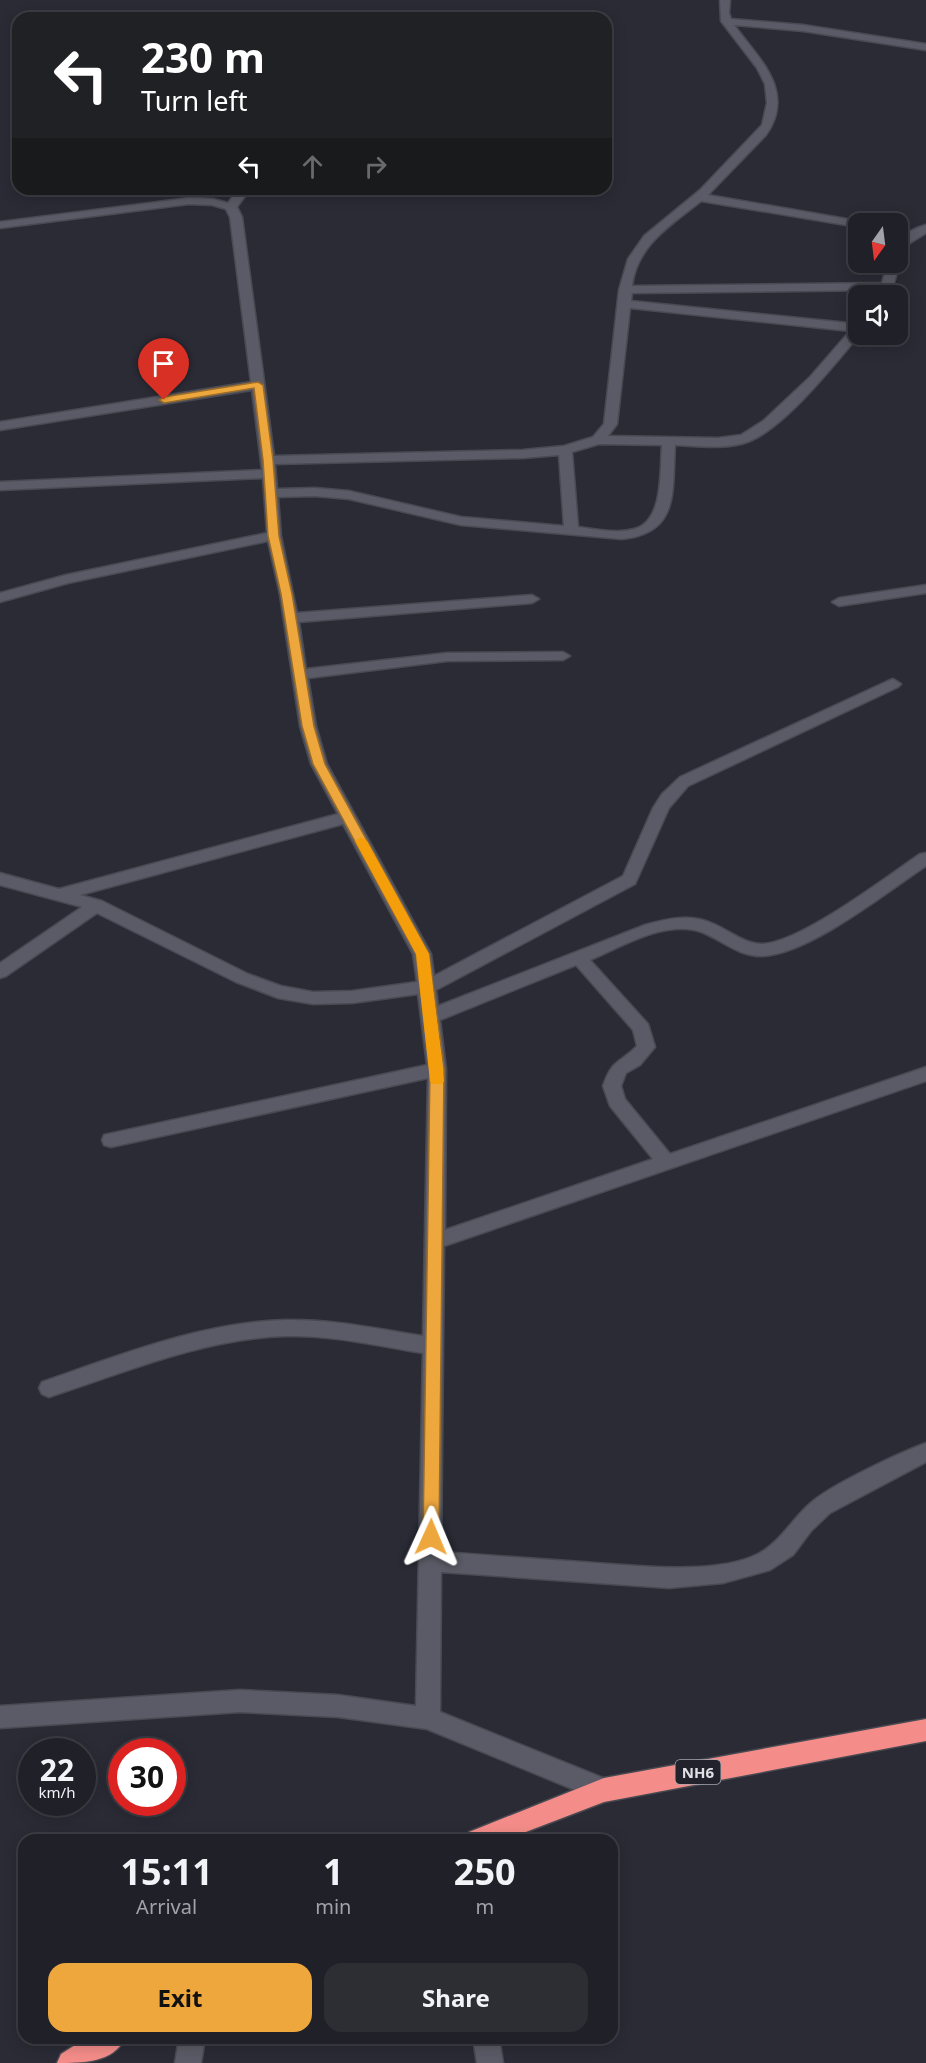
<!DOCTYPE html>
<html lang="en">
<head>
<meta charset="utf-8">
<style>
  :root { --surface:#202028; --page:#2d2d34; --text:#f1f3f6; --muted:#a2a3a8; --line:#3d3e45; --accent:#eea73d }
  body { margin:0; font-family:"Noto Sans",sans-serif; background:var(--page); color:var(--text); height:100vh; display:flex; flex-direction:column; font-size:22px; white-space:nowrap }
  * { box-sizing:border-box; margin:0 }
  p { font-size:20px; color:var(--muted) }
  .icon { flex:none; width:33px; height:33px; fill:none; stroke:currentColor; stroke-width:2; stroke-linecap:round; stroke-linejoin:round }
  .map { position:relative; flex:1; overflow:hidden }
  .details { position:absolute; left:18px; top:1834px; width:600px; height:210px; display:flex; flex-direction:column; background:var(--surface); border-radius:18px; box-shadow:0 3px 15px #0003,0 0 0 2px var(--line) }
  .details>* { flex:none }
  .top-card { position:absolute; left:12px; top:12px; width:600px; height:183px; border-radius:18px; box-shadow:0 3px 15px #0003,0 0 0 2px var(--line); background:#202124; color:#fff; overflow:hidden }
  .needle { width:39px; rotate:194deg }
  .fabs { position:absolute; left:848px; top:213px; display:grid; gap:12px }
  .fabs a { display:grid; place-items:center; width:60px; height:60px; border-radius:12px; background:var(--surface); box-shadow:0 3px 15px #0003,0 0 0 2px var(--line); font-size:30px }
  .speed { position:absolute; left:18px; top:1738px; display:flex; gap:12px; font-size:30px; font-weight:700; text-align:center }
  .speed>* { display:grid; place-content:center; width:78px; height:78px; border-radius:50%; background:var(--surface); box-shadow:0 3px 15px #0003,0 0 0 2px var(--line); line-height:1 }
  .speed small { font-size:15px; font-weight:400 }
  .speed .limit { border:9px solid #d22; background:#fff; color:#111 }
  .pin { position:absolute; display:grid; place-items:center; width:51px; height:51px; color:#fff; margin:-62px -26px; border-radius:50% 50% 50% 0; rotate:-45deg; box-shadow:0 0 6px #0007 }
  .pin .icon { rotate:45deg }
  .me { position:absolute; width:66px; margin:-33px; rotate:1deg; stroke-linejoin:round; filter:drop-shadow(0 0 4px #0008) }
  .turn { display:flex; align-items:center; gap:21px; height:126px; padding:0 30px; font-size:27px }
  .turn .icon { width:78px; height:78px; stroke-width:2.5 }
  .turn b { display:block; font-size:42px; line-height:51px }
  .lanes { display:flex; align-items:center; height:57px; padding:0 30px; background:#0003; justify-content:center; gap:30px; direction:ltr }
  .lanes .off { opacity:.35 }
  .eta { display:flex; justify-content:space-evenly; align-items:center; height:102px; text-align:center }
  .eta b { font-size:36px; font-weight:700; line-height:42px }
  .primary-button { display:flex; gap:12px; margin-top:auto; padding:12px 30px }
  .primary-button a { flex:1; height:69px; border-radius:18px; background:var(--accent); color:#111; font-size:24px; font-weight:700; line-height:69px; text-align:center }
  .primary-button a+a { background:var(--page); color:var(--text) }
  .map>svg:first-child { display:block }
</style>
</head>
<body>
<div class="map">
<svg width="926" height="2063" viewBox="0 0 926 2063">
  <rect width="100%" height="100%" fill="#2b2b36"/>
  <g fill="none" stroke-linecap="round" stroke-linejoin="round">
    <defs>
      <g id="street">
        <path d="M 720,0 L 730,0 L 729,13 L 731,19 L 803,25 L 926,44 L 926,50 L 803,31 L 734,25 C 758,58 797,91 766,135 L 708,195 L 858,221 L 863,224 L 858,224 L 858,227 L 701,201 C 671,225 637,245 632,286 L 882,283 L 888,262 L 897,262 L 897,259 L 900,262 L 893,286 L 887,296 L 875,296 L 879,290 L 632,293 L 631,301 L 858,324 L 858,334 L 860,334 C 834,365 786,426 750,441 C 728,450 698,446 675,445 C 672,491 680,533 622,539 L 461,525 L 349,499 L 315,496 L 278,497 L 281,536 L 297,613 L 532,595 L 539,599 L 532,603 L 299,622 L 306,669 L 447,653 L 563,652 L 570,656 L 563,660 L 447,661 L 308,678 L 316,726 L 327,764 L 431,954 L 434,976 L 623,876 L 653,808 L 662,794 L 680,777 L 888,681 L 893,679 L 901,684 L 898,687 L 688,786 L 669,808 L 635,884 L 436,990 L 438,1006 L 645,925 C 669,918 692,913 716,925 C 731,932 745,944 762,944 C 800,943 886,877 920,854 L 926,853 L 926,866 C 885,893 811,953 763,956 C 740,957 723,941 704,933 C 668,918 623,946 590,960 L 648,1024 L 655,1047 L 640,1065 L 626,1073 L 621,1086 L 625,1099 L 670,1154 L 926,1067 L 926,1081 L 444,1246 L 441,1552 C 488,1555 535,1559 582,1562 C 630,1565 715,1576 758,1554 C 781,1542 793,1517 813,1501 C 835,1483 899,1453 926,1443 L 926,1462 L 830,1513 L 811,1531 L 793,1555 L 770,1570 L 723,1583 L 669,1588 L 441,1572 L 440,1712 L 613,1782 L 616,1790 L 613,1798 L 604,1802 L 427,1729 L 338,1717 L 240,1712 L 0,1728 L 0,1706 L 240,1690 L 338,1695 L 416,1706 L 423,1353 C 378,1346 333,1335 287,1336 C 205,1338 126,1372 49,1397 L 42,1394 L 39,1388 L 42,1382 C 120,1355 203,1322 286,1320 C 332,1319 378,1329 423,1336 L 428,1078 L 111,1147 L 104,1145 L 102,1140 L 104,1135 L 427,1065 L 418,994 L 352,1003 L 313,1004 L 278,998 L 236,982 L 97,913 L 6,976 L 0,978 L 0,963 L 82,907 L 0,885 L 0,873 L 59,889 L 338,814 L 311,764 L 300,726 L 280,595 L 268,541 L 68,583 L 0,602 L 0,593 L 66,575 L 267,533 L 263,478 L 0,490 L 0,482 L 262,470 L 252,390 L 0,430 L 0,422 L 251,382 L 230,217 L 226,209 L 212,205 L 189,204 L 0,228 L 0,222 L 189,198 L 213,199 L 228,203 L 238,189 L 250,189 L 237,207 L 242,217 L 274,456 L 523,450 L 564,446 L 593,437 L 604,424 L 619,290 L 628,259 L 644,236 L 700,190 L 762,125 L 767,103 L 765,84 L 757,68 L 721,21 ZM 630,308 L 850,331 L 810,377 L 763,421 L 741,435 L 718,438 L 608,436 L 617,424 ZM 599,444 L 662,445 C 660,469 664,522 634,529 C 617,534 595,529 578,527 L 572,452 ZM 559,455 L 564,526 L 461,517 L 349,491 L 315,488 L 277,489 L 275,464 L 523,458 ZM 343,824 L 413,954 L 417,982 L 352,991 L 313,992 L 281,986 L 248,974 L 102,901 L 80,895 ZM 576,965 L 633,1030 L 637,1046 C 618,1065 613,1058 603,1086 L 610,1106 L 653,1159 L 445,1230 L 446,1069 L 440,1020 Z"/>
        <path d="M 926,225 L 926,233 L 910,243 L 901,257 L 897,258 C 897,239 907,230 926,225 Z"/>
        <polygon points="926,585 926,593 839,606 832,602 839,598"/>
        <polygon points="179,2038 205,2038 201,2063 175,2063"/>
        <polygon points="473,2038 499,2038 503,2063 477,2063"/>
      </g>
      <g id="highway">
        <polygon points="926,1719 926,1741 604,1802 505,1840 466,1840 469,1832 604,1778"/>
        <path d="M 86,2038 L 125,2038 C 114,2063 81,2063 57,2063 L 61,2054 Z"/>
      </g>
    </defs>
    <use href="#street" stroke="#494952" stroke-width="3"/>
    <use href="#highway" stroke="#494952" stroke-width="3"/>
    <use href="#street" fill="#5b5b67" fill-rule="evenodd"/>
    <use href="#highway" fill="#f48d89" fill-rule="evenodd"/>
  </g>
  <polygon fill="#eea73d" stroke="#9b6d28" stroke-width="1.5" points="258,382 263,385 273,460 279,536 292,594 314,726 325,764 429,954 444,1069 439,1537 437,1542 431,1544 425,1542 423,1537 430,1069 416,954 313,764 302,726 281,594 268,536 263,460 254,388 164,403 159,400 164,397"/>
  <polygon fill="#f59e0b" points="361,837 367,841 429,954 444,1081 442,1084 432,1084 430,1081 416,954 355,841"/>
  <g text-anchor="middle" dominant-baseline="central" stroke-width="6" stroke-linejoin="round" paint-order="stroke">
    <rect fill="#22222c" stroke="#a7a7af" stroke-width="1.5" x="675.5" y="1760" width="45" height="24" rx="4.5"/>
    <g font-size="15" font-weight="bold" fill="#e0e0e7">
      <text x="698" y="1772">NH6</text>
    </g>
  </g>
</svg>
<div class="fabs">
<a><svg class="needle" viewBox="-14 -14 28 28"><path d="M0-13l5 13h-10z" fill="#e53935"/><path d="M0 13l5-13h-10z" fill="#a2a3a8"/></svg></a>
<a><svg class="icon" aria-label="sound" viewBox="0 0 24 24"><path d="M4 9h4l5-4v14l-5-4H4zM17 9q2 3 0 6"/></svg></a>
</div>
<div class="speed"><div>22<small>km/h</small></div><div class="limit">30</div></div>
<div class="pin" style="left:164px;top:400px;background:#d93025"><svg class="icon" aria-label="arrive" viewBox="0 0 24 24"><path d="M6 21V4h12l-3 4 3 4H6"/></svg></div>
<svg class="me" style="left:431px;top:1537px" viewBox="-20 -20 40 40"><path d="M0-17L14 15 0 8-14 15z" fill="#eea73d" stroke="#fff" stroke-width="4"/></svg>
<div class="top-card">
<div class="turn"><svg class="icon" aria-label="left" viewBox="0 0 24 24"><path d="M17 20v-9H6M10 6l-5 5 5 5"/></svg><div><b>230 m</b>Turn left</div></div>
<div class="lanes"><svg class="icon" aria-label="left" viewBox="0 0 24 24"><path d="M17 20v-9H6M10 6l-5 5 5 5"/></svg><svg class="icon off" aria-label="ahead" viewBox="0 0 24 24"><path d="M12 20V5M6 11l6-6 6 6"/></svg><svg class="icon off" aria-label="right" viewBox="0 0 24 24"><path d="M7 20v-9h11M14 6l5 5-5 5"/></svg></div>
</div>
<section class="details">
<div class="eta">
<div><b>15:11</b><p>Arrival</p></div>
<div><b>1</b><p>min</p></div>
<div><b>250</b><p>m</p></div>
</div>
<div class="primary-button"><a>Exit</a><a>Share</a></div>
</section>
</div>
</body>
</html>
